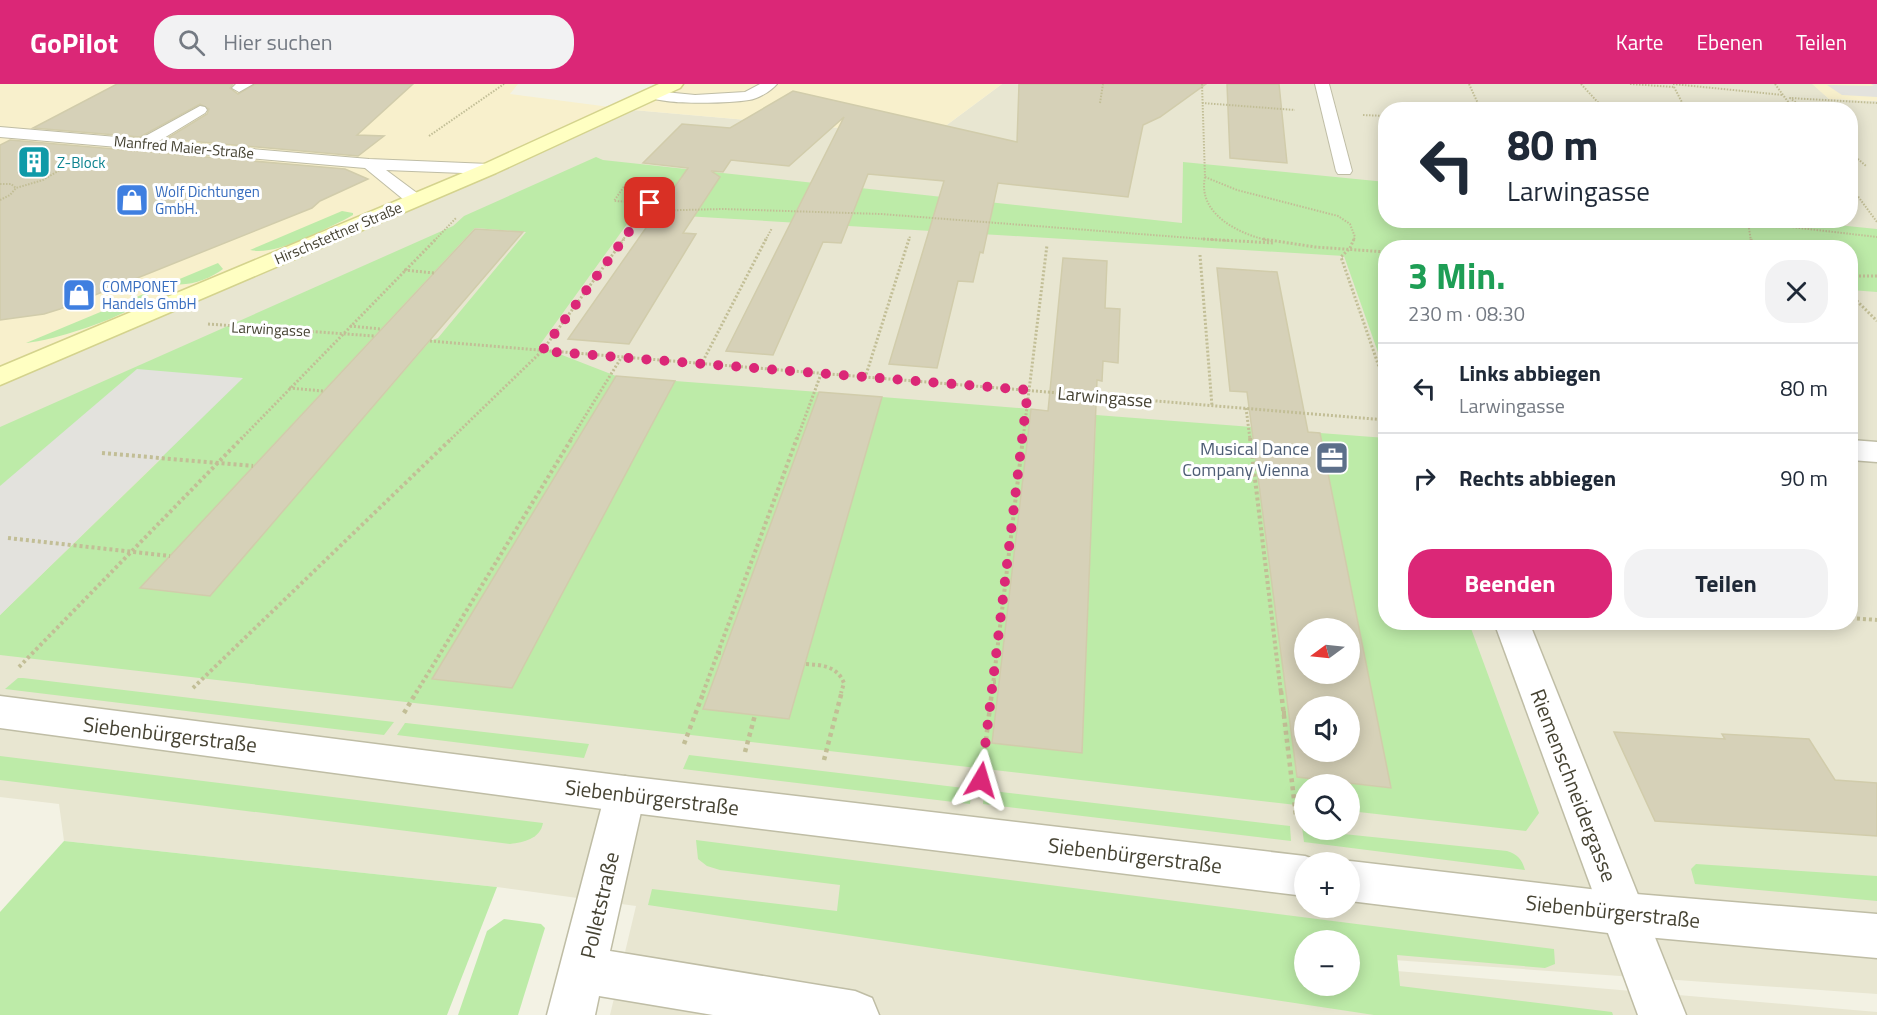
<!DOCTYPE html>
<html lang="de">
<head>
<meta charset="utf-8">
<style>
  :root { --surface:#fff; --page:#f2f2f3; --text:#1f2937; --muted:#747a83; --line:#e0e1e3; --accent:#db2777 }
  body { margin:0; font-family:"Titillium Web",sans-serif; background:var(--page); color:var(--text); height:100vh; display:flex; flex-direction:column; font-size:22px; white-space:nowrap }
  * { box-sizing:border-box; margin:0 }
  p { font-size:20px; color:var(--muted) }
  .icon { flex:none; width:33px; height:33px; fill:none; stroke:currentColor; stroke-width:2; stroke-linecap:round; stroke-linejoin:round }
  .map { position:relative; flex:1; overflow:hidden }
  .panel { position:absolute; left:1378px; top:156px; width:480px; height:390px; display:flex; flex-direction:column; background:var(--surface); border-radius:24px; box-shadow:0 3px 15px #0003 }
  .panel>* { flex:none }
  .guide { position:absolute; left:1378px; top:18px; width:480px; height:126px; border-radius:24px; box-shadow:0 3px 15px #0003; background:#fff; color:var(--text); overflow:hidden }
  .needle { width:39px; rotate:255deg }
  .buttons { position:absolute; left:1294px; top:534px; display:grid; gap:12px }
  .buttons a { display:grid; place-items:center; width:66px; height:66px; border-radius:50%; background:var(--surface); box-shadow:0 3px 15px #0003; font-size:30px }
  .pin { position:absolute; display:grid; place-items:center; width:51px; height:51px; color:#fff; margin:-26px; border-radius:12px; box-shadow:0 3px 9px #0006 }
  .me { position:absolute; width:66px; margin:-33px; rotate:7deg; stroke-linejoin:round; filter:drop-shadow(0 0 4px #0008) }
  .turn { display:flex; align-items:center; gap:21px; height:126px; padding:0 30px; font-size:27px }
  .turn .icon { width:78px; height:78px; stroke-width:2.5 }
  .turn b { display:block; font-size:42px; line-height:51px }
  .round { display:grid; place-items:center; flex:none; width:63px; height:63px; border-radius:24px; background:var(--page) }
  .summary { display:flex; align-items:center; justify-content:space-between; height:102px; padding:0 30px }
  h1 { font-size:36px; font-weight:700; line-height:45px; color:#1e9e55 }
  .button { display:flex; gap:12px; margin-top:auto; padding:12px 30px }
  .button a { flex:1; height:69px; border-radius:24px; background:var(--accent); color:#fff; font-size:24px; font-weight:700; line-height:69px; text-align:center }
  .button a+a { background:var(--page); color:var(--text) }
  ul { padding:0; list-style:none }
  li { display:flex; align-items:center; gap:18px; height:90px; padding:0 30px; border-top:2px solid var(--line) }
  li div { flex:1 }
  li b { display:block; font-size:22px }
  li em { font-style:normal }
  header { display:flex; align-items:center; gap:36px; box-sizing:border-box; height:84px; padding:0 30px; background:var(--accent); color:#fff }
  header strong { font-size:28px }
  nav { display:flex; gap:33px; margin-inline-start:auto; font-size:21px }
  .search { width:420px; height:54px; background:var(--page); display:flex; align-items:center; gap:15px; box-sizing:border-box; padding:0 21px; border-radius:24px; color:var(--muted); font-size:22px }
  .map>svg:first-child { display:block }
</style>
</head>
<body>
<header>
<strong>GoPilot</strong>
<div class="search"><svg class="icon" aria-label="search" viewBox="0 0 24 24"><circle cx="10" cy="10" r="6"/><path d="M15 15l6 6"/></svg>Hier suchen</div>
<nav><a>Karte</a><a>Ebenen</a><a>Teilen</a></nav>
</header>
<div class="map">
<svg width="1877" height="931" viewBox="0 0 1877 931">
  <rect width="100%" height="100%" fill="#f3f2e4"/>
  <path fill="#e8e6d1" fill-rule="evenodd" d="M 1002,0 L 1813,0 L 1829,15 L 1877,17 L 1877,910 L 1350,873 L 1350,856 L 1305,856 L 1305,902 L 1350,902 L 1350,883 L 1877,928 L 1877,931 L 610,931 L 636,822 L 497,803 L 64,757 L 59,720 L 0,713 L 0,284 L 633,26 L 932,52 ZM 1386,26 L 1851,26 L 1851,136 L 1386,136 ZM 1386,164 L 1851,164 L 1851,538 L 1386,538 ZM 1305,544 L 1350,544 L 1350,590 L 1305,590 ZM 1305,622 L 1350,622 L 1350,668 L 1305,668 ZM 1305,700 L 1350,700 L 1350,746 L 1305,746 ZM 1305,778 L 1350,778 L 1350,824 L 1305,824 Z"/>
  <g fill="#f8f0cc">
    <polygon points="0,0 518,0 510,10 633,26 664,0 1002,0 932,52 633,26 0,284"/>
    <polygon points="1812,0 1877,0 1877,17 1829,15"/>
  </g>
  <g fill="#bdeba8" fill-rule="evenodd">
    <path d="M 596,73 L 603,76 L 1182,139 L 1183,78 L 1386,98 L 1386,136 L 1787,136 L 1877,145 L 1877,208 L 1851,206 L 1851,164 L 1386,164 L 1386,291 L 1344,172 L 635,129 L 539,262 L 616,292 L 432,595 L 512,604 L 675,297 L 819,308 L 704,625 L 789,635 L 882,313 L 1031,325 L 992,658 L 1082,669 L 1096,331 L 1252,343 L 1297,693 L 1391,704 L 1320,349 L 1386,354 L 1386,538 L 1469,539 L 1539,729 L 1526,747 L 1350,727 L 1350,700 L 1305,700 L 1305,722 L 0,571 L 0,531 L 162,374 L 0,402 L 0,343 L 453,142 L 464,132 ZM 475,144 L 526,148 L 438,254 L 430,257 L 210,511 L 140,504 Z"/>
    <path d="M 342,127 L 353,129 L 353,131 L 344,136 C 320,147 276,172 250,166 Z"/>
    <path d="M 218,179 L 223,185 C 210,195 186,204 170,199 Z"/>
    <path d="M 146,209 L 148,212 C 133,232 51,257 26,259 Z"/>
    <polygon points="18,594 23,594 394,638 384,651 5,605"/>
    <polygon points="405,639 406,639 589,660 584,674 397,651"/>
    <polygon points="689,671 972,705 970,720 683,685"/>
    <path d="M 0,672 L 543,739 C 540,755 524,758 510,760 L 0,696 Z"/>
    <polygon points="984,706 1290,742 1291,757 983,720"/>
    <path d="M 1302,743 L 1305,746 L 1507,767 C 1517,770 1522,775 1525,786 L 1304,758 Z"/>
    <path d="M 696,756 L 1554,865 L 1555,880 L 1545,884 L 1397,871 L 1400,902 L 1612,928 L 1613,931 L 1374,931 L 648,821 L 652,805 L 837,827 L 840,801 L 720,786 L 707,782 L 698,775 ZM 1305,856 L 1350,856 L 1350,902 L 1305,902 Z"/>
    <polygon points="64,757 497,803 447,931 0,931 0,828"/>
    <polygon points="1696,780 1877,792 1877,817 1695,800 1691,785"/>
    <polygon points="504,835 541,840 545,844 518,931 458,931 487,847"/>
  </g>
  <g fill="#e3e2dd">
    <polygon points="1871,0 1877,0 1877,13 1842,11 1827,1 1874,2"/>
    <polygon points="137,285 243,294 0,531 0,402"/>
  </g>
  <g fill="#d6d1b8" stroke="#d1ccab" stroke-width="1.5" fill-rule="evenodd">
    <polygon points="117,0 233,0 230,4 238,10 255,0 413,0 357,51 384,52 358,72 166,55 207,30 209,25 200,20 140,53 33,44"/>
    <polygon points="1019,0 1206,0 1160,33 1143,41 1128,113 998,99 983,169 980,168 973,198 958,197 937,284 889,280 944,97 868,90 841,159 823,158 773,271 726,267 844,33 789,82 731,76 723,88 711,87 720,93 683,149 696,150 629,260 568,255 688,84 643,79 682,40 730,44 793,7 1017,58"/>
    <polygon points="1227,0 1279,0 1287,79 1230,74"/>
    <polygon points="10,56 345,85 368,95 320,117 312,124 60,225 44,230 0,236 0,61"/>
    <polygon points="475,145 523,148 210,512 140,504"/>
    <polygon points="1063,174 1107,177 1105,224 1120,225 1118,279 1103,277 1102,297 1097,296 1082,669 992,659 1031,325 1048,327"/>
    <path d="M 1217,184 L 1277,188 L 1308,348 L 1320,349 L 1391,704 L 1297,693 L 1247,308 L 1230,307 ZM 1305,544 L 1350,544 L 1350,590 L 1305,590 ZM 1305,622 L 1350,622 L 1350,668 L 1305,668 Z"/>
    <polygon points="616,292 675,297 512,604 432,595"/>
    <polygon points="819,308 882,313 789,635 703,625"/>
    <polygon points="1614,648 1725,655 1722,650 1809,655 1835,696 1877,699 1877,752 1655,737"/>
  </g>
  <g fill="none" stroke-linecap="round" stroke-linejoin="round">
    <defs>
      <g id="service">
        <polygon points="236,0 253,0 239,8 232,4"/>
        <path d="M 760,0 L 777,0 C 771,7 758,15 749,16 C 732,19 657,22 647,11 L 654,7 L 695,11 L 745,8 Z"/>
        <polygon points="1315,0 1329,0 1352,87 1350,90 1338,90 1336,87"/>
        <polygon points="200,22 205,23 207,26 205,29 159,57 369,75 489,80 497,85 489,90 386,86 421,112 423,116 421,120 409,120 365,84 0,53 0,43 140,55"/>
      </g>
      <g id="minor">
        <polygon points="1851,356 1877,358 1877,378 1851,376"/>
        <polygon points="1494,538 1529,538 1686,931 1638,931"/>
        <polygon points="625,692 639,697 645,710 610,867 855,907 872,914 879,931 713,931 599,912 595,931 547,931 605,710 611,697"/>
      </g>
      <g id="tertiary">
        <polygon points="0,612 625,692 1305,772 1321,778 1305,778 1305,812 625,728 0,644"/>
        <polygon points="1350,777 1624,809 1877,830 1877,874 1624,851 1350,817 1350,778 1345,778"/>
      </g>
      <polygon id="secondary" points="659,0 683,0 680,4 496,89 0,301 0,283 482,81"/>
    </defs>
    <use href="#service" stroke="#bfbda5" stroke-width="2"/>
    <use href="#minor" stroke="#bfbda5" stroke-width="3"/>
    <use href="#tertiary" stroke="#bfbda5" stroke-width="3"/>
    <use href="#secondary" stroke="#d4d38d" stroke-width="3"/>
    <g stroke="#c2be96" stroke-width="2" stroke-dasharray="1.5 1.5" stroke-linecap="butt">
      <polyline points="1202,0 1205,93 1237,106 1338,132 1350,140 1355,153 1353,157"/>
      <polyline points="1469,0 1481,26"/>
      <polyline points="1581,0 1605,26"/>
      <polyline points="1630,0 1674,3"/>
      <polyline points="1673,0 1783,11"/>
      <polyline points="1775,0 1794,26"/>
      <polyline points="1674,3 1686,26"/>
      <polyline points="1100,19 1103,0"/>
      <polyline points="1202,19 1295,26"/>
      <polyline points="1789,19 1798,20 1790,14 1877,19"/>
      <polyline points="1559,26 1574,26"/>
      <polyline points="1363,31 1386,32"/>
      <polyline points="429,52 504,0"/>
      <polyline points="1851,69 1866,82"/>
      <path d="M 1205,93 C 1197,131 1241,151 1271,157"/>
      <polyline points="0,100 11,100 16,104 43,96 63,84"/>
      <polygon points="625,101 660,104 650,119 614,117"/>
      <polyline points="1851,103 1877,138"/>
      <polyline points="0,116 10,111 16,104"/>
      <polyline points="644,127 723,125 881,130 1230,157"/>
      <polyline points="1748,138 1877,153"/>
      <polyline points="1748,138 1751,157"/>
      <polyline points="434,157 456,134"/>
      <polyline points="622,157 650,119"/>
      <polyline points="765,157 772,144"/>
      <polyline points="909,157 910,152"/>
    </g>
    <g stroke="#c2be96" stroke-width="3" stroke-dasharray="2 2" stroke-linecap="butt">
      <polyline points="1203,155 1274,159"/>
      <polyline points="1263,155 1315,163 1386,168"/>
      <polyline points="1354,155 1350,164 1341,173 1386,303"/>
      <polyline points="1751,155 1752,164"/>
      <polyline points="1200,171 1212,322"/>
      <polyline points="404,186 434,189"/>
      <polyline points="1851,192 1877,192"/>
      <polyline points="1851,211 1877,237"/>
      <polyline points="208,240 374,252"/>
      <polyline points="350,242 381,245"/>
      <polyline points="430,257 1386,336"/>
      <polyline points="701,281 766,155"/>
      <polyline points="865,294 909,155"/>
      <polyline points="289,304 323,307"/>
      <polyline points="1246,324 1250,355"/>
      <polyline points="241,355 436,155"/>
      <polyline points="451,355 542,267 624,155"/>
      <polyline points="571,355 621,274"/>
      <polyline points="797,355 821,290"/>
      <polyline points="1023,355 1047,161"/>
    </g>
    <g stroke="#c2be96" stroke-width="4" stroke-dasharray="3 3" stroke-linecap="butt">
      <polyline points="1250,354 1281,609"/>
      <polyline points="102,369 253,382"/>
      <polyline points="8,454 170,472"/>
      <polyline points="1851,534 1877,536"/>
      <polyline points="718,569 724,569"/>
      <path d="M 806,580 C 822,581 837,582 844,599 L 841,609"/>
      <polyline points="19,583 242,354"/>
      <polyline points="993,598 999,598"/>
      <polyline points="193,604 452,354"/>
      <polyline points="416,609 572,354"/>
      <polyline points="703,609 797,354"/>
      <polyline points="992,609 1023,354"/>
    </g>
    <g stroke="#c2be96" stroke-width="4.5" stroke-dasharray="4 4" stroke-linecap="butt">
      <polyline points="1281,607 1296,732"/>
      <polyline points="404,629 417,607"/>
      <polyline points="1282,629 1288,629"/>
      <polyline points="684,660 704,607"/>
      <polyline points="745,668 755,631"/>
      <polyline points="824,676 842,607"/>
      <polyline points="981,696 992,607"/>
    </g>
    <use href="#service" fill="#fff" fill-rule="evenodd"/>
    <use href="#minor" fill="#fff" fill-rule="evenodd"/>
    <use href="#tertiary" fill="#fff" fill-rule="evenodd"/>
    <use href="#secondary" fill="#ffffc2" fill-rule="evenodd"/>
  </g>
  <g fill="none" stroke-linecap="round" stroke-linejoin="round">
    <polyline stroke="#db2777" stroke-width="10" stroke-dasharray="0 18" points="650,119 542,267 1028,306 981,696"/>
  </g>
  <defs>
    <symbol id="building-square" viewBox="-11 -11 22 22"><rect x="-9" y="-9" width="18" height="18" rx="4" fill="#0f9aa8" stroke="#fff"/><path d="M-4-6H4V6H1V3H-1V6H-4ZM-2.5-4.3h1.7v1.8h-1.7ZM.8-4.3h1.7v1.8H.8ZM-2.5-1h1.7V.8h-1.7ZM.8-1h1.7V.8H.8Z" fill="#fff"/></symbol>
    <symbol id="shop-square" viewBox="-11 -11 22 22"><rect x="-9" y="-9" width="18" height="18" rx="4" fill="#3f7fe0" stroke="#fff"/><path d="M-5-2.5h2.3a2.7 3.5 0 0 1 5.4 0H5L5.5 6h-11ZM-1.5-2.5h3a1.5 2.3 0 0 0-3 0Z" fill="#fff"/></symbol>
    <symbol id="office-square" viewBox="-11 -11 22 22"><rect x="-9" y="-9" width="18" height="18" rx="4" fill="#5c6f8a" stroke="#fff"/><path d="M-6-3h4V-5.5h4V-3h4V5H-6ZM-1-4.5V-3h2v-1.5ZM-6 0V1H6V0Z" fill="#fff"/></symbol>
  </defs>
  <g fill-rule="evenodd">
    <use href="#building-square" x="15" y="59" width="38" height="38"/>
    <use href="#shop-square" x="113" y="97" width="38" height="38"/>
    <use href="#shop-square" x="60" y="192" width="38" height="38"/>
    <use href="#office-square" x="1313" y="355" width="38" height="38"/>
  </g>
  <g text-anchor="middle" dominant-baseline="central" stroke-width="6" stroke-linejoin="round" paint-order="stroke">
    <g font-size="15" fill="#464333" stroke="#fff">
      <text transform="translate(184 63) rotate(5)">Manfred Maier-Straße</text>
      <text transform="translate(338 149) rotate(-23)">Hirschstettner Straße</text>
      <text transform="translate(271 245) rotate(3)">Larwingasse</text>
    </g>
    <g font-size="15" fill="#0d838f" stroke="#fff" text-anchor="start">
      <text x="57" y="78">Z-Block</text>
    </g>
    <g font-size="15" fill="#366cbe" stroke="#fff" text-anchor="start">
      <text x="155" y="107">Wolf Dichtungen<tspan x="155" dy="17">GmbH.</tspan></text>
      <text x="102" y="202">COMPONET<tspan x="102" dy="17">Handels GmbH</tspan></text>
    </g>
    <g font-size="18" fill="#464333" stroke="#fff">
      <text transform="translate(1105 313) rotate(5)">Larwingasse</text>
    </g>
    <g font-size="18" fill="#4e5e75" stroke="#fff" text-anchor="end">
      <text x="1309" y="364">Musical Dance<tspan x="1309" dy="21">Company Vienna</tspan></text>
    </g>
    <g font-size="21" fill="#464333" stroke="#fff">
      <text transform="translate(170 650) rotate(7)">Siebenbürgerstraße</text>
      <text transform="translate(1574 701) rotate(69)">Riemenschneidergasse</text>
      <text transform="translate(652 713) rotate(7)">Siebenbürgerstraße</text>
      <text transform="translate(1135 771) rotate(7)">Siebenbürgerstraße</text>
      <text transform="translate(599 821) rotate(-77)">Polletstraße</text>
      <text transform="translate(1613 827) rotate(6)">Siebenbürgerstraße</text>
    </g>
  </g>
</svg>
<div class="buttons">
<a><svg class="needle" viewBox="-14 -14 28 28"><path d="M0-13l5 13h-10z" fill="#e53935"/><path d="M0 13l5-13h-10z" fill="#747a83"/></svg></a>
<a><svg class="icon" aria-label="sound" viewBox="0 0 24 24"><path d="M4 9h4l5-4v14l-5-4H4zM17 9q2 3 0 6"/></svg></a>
<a><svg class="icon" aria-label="search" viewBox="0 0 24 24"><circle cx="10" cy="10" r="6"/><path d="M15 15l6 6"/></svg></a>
<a>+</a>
<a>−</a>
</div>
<div class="pin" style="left:650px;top:119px;background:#d93025"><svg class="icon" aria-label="arrive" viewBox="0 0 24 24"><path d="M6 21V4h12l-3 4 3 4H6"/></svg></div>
<svg class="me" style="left:981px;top:696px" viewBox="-20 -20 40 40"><path d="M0-17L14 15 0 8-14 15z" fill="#db2777" stroke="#fff" stroke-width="4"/></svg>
<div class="guide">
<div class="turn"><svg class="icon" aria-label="left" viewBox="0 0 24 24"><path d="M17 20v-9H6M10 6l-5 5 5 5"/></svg><div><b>80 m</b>Larwingasse</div></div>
</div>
<section class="panel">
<div class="summary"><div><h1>3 Min.</h1><p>230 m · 08:30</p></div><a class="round"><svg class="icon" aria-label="close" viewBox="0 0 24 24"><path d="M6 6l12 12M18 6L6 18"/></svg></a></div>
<ul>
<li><svg class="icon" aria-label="left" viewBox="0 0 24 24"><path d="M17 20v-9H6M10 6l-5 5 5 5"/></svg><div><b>Links abbiegen</b><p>Larwingasse</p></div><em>80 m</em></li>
<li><svg class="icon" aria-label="right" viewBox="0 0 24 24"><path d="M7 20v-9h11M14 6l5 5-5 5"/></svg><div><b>Rechts abbiegen</b></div><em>90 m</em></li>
</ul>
<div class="button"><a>Beenden</a><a>Teilen</a></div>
</section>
</div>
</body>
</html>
